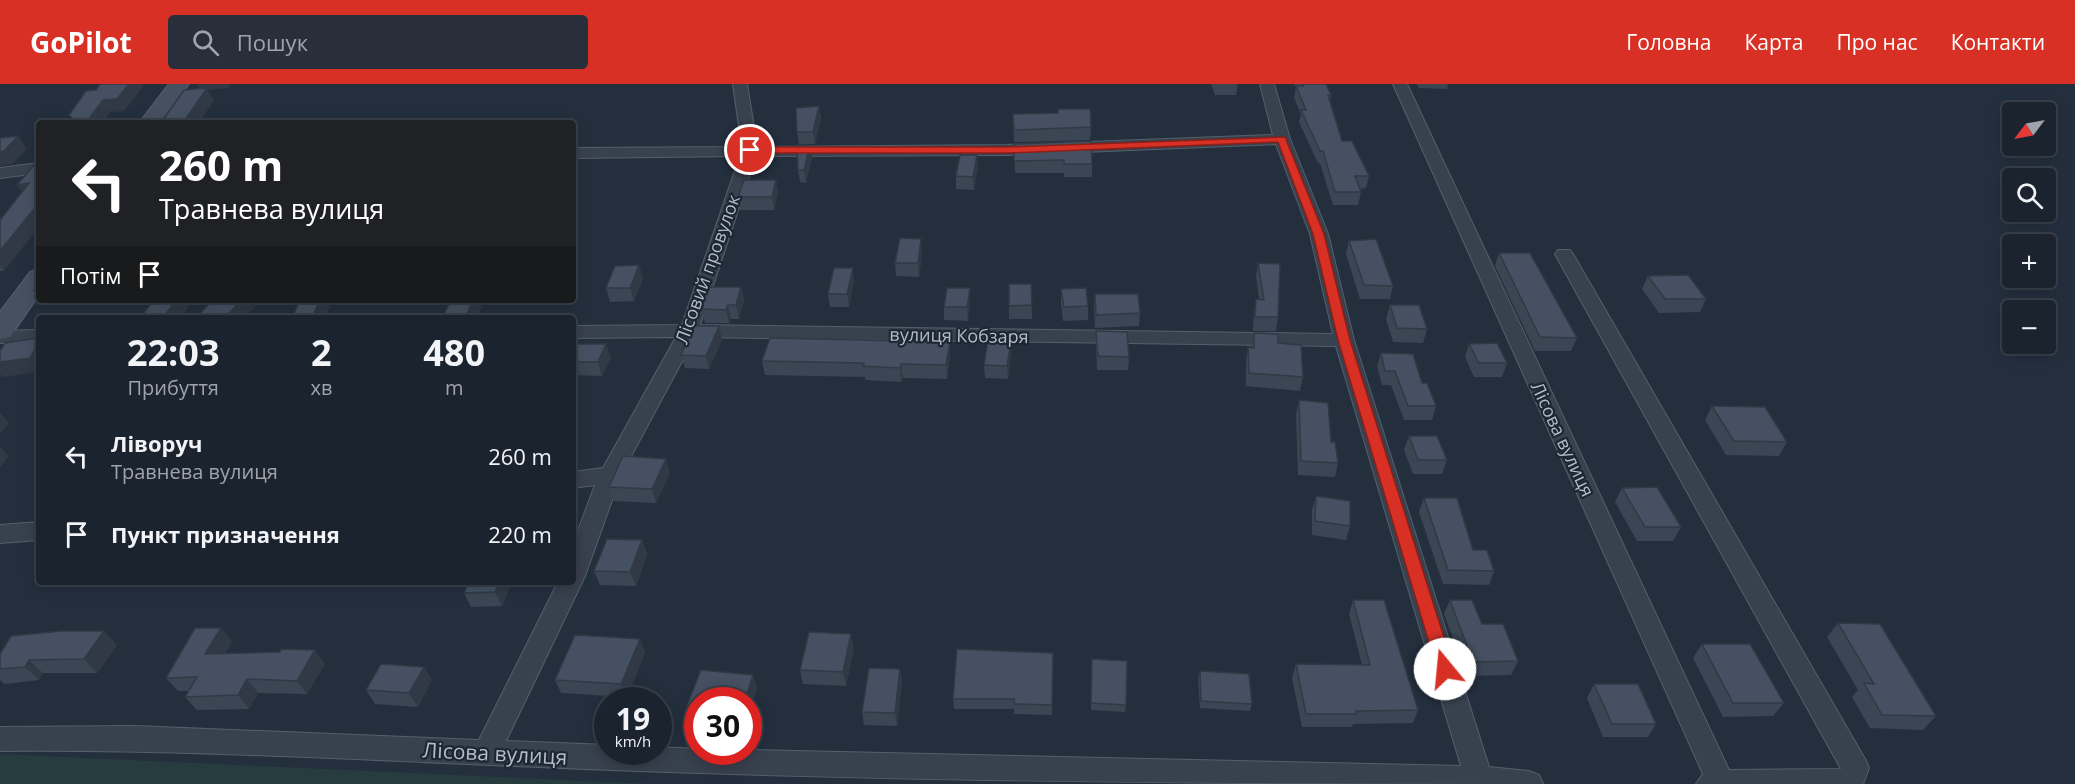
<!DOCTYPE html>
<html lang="uk">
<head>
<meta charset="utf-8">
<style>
  :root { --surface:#1b232e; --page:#282f3a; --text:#f1f3f6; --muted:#a0a4aa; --line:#39404a; --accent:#d93025 }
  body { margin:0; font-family:"Open Sans",sans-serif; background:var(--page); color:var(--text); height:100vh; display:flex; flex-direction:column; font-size:22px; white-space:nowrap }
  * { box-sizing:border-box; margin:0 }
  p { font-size:20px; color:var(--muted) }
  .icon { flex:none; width:33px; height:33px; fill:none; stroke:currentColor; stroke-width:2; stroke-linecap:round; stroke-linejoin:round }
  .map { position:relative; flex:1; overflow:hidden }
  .sheet { position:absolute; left:36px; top:231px; width:540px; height:270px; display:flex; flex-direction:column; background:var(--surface); border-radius:6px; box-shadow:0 3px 15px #0003,0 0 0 2px var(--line) }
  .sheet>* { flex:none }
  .top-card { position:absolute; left:36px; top:36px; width:540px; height:183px; border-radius:6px; box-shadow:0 3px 15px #0003,0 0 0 2px var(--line); background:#202124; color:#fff; overflow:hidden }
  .needle { width:39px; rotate:238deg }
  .tools { position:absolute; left:2002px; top:18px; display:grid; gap:12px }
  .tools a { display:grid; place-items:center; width:54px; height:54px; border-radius:6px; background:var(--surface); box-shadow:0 3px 15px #0003,0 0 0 2px var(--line); font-size:30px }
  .speed { position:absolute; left:594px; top:603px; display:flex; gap:12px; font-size:30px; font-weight:700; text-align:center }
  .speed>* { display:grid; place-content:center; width:78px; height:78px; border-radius:50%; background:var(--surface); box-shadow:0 3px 15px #0003,0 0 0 2px var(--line); line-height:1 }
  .speed small { font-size:15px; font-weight:400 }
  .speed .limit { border:9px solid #d22; background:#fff; color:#111 }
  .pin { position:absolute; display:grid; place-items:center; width:51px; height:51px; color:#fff; margin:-26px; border:3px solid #fff; border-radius:50%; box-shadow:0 2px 6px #0007 }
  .me { position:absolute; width:66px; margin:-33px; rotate:343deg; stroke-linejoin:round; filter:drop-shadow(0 0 4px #0008) }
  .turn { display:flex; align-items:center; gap:21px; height:126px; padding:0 24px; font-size:27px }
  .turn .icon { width:78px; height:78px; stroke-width:2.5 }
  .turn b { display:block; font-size:42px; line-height:51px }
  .then { display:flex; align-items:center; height:57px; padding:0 24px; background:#0003; gap:12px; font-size:22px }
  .eta { display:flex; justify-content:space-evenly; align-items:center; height:102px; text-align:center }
  .eta b { font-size:36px; font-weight:700; line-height:42px }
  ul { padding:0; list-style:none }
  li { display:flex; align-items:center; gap:18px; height:78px; padding:0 24px }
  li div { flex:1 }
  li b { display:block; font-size:22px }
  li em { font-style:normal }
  header { display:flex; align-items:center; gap:36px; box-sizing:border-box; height:84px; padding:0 30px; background:var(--accent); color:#fff }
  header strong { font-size:28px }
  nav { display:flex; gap:33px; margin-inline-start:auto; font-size:21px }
  .search { width:420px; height:54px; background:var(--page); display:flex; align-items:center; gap:15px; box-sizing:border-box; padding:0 21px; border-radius:6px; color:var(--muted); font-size:22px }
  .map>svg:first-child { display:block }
</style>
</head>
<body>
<header>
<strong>GoPilot</strong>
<div class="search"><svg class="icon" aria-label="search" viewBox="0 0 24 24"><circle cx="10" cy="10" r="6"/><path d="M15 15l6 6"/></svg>Пошук</div>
<nav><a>Головна</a><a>Карта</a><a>Про нас</a><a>Контакти</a></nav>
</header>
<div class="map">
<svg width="2075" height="700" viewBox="0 0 2075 700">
  <rect width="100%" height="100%" fill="#242f3e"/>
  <polygon fill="#263c3f" points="0,670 648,700 0,700"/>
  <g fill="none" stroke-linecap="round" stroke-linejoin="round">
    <defs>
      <g id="street">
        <path d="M 733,0 L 747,0 L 757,63 L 1007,61 L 1273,51 L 1260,0 L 1274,0 L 1290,55 L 1328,150 L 1354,256 L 1489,683 L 1529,687 L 1539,691 L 1543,700 C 1251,700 959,698 667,688 C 444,681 222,665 0,667 L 0,643 L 135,642 L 479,656 L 558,498 L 573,498 L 573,460 L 595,401 L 573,404 L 573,388 L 603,384 L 676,253 L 573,254 L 573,242 L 682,241 L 740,72 L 573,74 L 573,64 L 742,63 ZM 1276,60 L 1310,150 L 1333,250 L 700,241 L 756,72 L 1007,71 ZM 695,253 L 1336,262 L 1461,682 L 748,666 L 698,668 L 698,665 L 658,663 L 658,668 L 608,668 L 608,661 L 506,657 L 585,492 L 621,391 Z"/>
        <polygon points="1393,0 1407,0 1729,686 1841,685 1555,170 1558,166 1570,166 1573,170 1865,675 1869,684 1863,700 1696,700 1703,690"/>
        <polygon points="39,79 39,89 0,94 0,84"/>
        <polygon points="39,246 39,258 0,259 0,247"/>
        <polygon points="39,438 39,456 0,459 0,441"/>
      </g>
      <g id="secondary">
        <polygon points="169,0 189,0 161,39 139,39"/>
        <polygon points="39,185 39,211 10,253 0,255 0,228 30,188"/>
      </g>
    </defs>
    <use href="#street" stroke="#565f6c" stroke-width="2"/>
    <use href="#secondary" stroke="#565f6c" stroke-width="2"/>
    <use href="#street" fill="#38414e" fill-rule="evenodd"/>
    <use href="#secondary" fill="#465061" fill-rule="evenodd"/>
  </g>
  <g fill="#3b4654">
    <polygon points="1211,0 1238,0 1236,11 1215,11"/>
    <polygon points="1294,0 1326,0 1331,11 1330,16 1342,57 1369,92 1366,104 1360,105 1361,108 1358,121 1333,121 1320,79 1318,79 1299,38 1301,30 1294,14 1296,3"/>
    <polygon points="1417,0 1448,0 1447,5 1419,4"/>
    <polygon points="819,22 821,34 815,60 799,60 797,48"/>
    <polygon points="1058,29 1091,43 1090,56 1014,58 1013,30"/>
    <polygon points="1014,60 1092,80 1092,93 1064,93 1064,89 1015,89"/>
    <polygon points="812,74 806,99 800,98 798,86"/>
    <polygon points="39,75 4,187 0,187 0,136 22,108"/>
    <polygon points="978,84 974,106 956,105 956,92"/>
    <polygon points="776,96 778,109 774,126 740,126 738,113"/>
    <polygon points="1349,157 1393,202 1390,215 1360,215 1346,170"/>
    <polygon points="922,168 919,193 896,192 895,179"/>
    <polygon points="1499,169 1577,254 1571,267 1535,267 1495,182"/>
    <polygon points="1258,179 1278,233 1276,247 1253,247 1254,229 1256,215 1259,215 1256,192"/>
    <polygon points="639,181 643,195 634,217 610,218 606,204"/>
    <polygon points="1648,192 1706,215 1700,228 1659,229 1642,205"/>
    <polygon points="854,197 849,223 830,223 828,210"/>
    <polygon points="39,200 39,213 34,206"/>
    <polygon points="1009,200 1031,200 1032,235 1009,235"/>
    <polygon points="741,203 744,216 739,235 731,235 729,239 705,239 701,222"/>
    <polygon points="1061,205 1088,222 1088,236 1063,237 1061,218"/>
    <polygon points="1095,210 1140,229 1139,242 1095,244 1094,223"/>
    <polygon points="41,216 73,216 71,218 44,219"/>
    <polygon points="970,218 968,237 944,236 944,223"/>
    <polygon points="1390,221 1427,245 1423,259 1393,258 1386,235"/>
    <polygon points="1096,247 1129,273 1128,286 1097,286 1096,261"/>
    <polygon points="1254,249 1278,259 1303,293 1300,307 1246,302 1246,277 1248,263 1252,264"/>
    <polygon points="722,256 709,285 685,284 681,271"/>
    <polygon points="950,258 950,272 947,295 903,294 901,298 865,296 865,293 765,291 762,277"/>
    <polygon points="1011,258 1011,271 1008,295 985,294 984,281"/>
    <polygon points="573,260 606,260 611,274 602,292 573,291"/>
    <polygon points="1469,260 1507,279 1502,293 1474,293 1465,273"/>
    <polygon points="1381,269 1422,299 1436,322 1432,336 1404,336 1391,301 1382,301 1377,282"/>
    <polygon points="1299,316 1331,358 1338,379 1335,393 1298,391 1296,330"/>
    <polygon points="1712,322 1787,358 1779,372 1726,371 1705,336"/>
    <polygon points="1409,352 1447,376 1442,390 1413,390 1404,366"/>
    <polygon points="670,389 656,419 614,417 609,403"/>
    <polygon points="1622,404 1681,443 1673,457 1637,457 1615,418"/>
    <polygon points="1316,412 1350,442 1346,456 1312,451 1312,426"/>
    <polygon points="1424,414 1494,487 1489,501 1443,500 1419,428"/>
    <polygon points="642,456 647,470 636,502 600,501 594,487"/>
    <polygon points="512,498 502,522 471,523 464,509"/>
    <polygon points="1353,516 1418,626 1413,639 1353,640 1352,643 1302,643 1292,594 1296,580 1362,581 1349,530"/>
    <polygon points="1450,516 1482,540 1518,577 1511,591 1467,592 1444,530"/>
    <polygon points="1838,539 1936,632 1923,646 1870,644 1852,613 1858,606 1827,553"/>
    <polygon points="232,557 225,570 325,580 307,610 258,609 249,625 197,626 185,613 188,607 178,607 166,594"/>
    <polygon points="1702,560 1784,619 1773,632 1723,633 1693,574"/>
    <polygon points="117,561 97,589 43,589 39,596 4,600 0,596 0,570"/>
    <polygon points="854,564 846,602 803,600 800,586"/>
    <polygon points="645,568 627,613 561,609 555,596"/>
    <polygon points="1053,569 1052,631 1014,630 1014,625 954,625 953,615"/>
    <polygon points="1092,575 1126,621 1125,628 1091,626"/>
    <polygon points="424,583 432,596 418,623 375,620 366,606"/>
    <polygon points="900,585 902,598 897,642 864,641 862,628"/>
    <polygon points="701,586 753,591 757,605 748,631 748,616 698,616 698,635 692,634 687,621"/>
    <polygon points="1200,587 1252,620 1250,627 1200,624 1198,594"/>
    <polygon points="1594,600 1656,640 1648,653 1603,653 1587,614"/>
  </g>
  <g fill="#303945">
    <polygon points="129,0 145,0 124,27 110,28 103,39 86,39 103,16"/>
    <polygon points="197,0 231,0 228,4 208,6 214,16 199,39 183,39 201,7"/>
    <polygon points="819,22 821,34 815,60 813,48"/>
    <polygon points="18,52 27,65 13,80 0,82 0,68"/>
    <polygon points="810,61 812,74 806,99 804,86"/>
    <polygon points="977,71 978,84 974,106 973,93"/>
    <polygon points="776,96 778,109 774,126 772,113"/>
    <polygon points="29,99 26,113 17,101"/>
    <polygon points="39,119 39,143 4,187 0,181 0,167"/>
    <polygon points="921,155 922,168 919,193 918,179"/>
    <polygon points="639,181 643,195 634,217 630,204"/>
    <polygon points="853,184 854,197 849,223 847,210"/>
    <polygon points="741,203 744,216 739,235 736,221"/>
    <polygon points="970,204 970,218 968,237 967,223"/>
    <polygon points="176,216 193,216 181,234 163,234"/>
    <polygon points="241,216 261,216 245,234 225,234"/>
    <polygon points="320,216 333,216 325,234 312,234"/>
    <polygon points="473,216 485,216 477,234 465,234"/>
    <polygon points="728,221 731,235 729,239 726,226"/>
    <polygon points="719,242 722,256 709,285 706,272"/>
    <polygon points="950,258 950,272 947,295 946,281"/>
    <polygon points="1011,258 1011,271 1008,295 1007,282"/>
    <polygon points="39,259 39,288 3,293 0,290 0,278"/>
    <polygon points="606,260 611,274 602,292 598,278"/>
    <polygon points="901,280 903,294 901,298 900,284"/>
    <polygon points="0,328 9,339 0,350"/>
    <polygon points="0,362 9,372 0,383"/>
    <polygon points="666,375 670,389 656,419 652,405"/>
    <polygon points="642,456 647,470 636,502 630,488"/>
    <polygon points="499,498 512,498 502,522 495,508"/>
    <polygon points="221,544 232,557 216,584 205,570"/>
    <polygon points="104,547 117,561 97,589 84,575"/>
    <polygon points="851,550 854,564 846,602 843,588"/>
    <polygon points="640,555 645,568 627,613 621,600"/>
    <polygon points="315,566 325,580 307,610 297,597"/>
    <polygon points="29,576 43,589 39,596 25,583"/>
    <polygon points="424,583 432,596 418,623 409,609"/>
    <polygon points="900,585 902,598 897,642 895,629"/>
    <polygon points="753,591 757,605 748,631 748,616 745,616"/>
    <polygon points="247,595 258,609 249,625 238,611"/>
  </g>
  <g fill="#455162" stroke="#303945" stroke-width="1.5">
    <polygon points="100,0 129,0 117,15 103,16 86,39 78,39 69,31 86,7 96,6"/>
    <polygon points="1302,0 1326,0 1331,11 1328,11 1342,57 1352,57 1369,92 1355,92 1361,108 1335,108 1323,67 1320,67 1301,26 1306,26 1296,2 1303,2"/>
    <polygon points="207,4 183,39 159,39 163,36 184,6"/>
    <polygon points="819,22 813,48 797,48 796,24"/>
    <polygon points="1058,25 1090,25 1091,43 1014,46 1013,30 1058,29"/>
    <polygon points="18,52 4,67 0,68 0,54"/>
    <polygon points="1091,57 1092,80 1064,80 1064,76 1014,77 1014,60"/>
    <polygon points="797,61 810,61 804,86 798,86"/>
    <polygon points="960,71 977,71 973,93 956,92"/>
    <polygon points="39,75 39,119 0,167 0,136 29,99 17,101"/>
    <polygon points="744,96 776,96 772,113 738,113"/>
    <polygon points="900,154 921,155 918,179 895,179"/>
    <polygon points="1376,155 1393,202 1364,201 1349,157"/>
    <polygon points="1499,169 1530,169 1577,254 1540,253"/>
    <polygon points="1258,179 1280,180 1278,233 1255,233 1256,215 1264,216"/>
    <polygon points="639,181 630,204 606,204 615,182"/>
    <polygon points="834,184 853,184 847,210 828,210"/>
    <polygon points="1688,191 1706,215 1665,215 1648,192"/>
    <polygon points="39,200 39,205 34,206"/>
    <polygon points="1009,200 1031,200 1032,221 1009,222"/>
    <polygon points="707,203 741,203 736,221 728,221 726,226 702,225 703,222 701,222"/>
    <polygon points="947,204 970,204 967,223 944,223"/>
    <polygon points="1086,204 1088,222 1064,223 1061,205"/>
    <polygon points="1095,210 1138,210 1140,229 1096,231"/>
    <polygon points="154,216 176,216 163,234 140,234"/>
    <polygon points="213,216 241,216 225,234 196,234"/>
    <polygon points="300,216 320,216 312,234 292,234"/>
    <polygon points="451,216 473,216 465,234 442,234"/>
    <polygon points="1390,221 1419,221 1427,245 1397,244"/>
    <polygon points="694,242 719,242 706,272 681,271"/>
    <polygon points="1096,247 1127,248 1129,273 1098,272"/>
    <polygon points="1254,249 1278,250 1278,259 1301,261 1303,293 1249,289 1248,263 1254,264"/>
    <polygon points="39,254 39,259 30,274 0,278 0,267 5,259"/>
    <polygon points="770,254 950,258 946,281 901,280 900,284 863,282 864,279 762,277"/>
    <polygon points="988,257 1011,258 1007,282 984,281"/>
    <polygon points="1497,259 1507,279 1479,279 1469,260"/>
    <polygon points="573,260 606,260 598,278 573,278"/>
    <polygon points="1381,269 1413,270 1422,299 1427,299 1436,322 1408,322 1395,287 1385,287"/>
    <polygon points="1299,316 1328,319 1331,358 1335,358 1338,379 1301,377"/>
    <polygon points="1712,322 1765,323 1787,358 1734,357"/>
    <polygon points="1409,352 1437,352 1447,376 1418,376"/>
    <polygon points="623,372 666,375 652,405 609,403"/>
    <polygon points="1657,403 1681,443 1645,443 1622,404"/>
    <polygon points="1316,412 1350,417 1350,442 1315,437"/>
    <polygon points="1424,414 1457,414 1473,466 1487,466 1494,487 1448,486"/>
    <polygon points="607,455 642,456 630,488 594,487"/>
    <polygon points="469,498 499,498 495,508 464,509"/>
    <polygon points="1353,516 1384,516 1418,626 1356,627 1357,630 1306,630 1296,580 1370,581"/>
    <polygon points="1450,516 1472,516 1482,540 1503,540 1518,577 1473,578"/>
    <polygon points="1838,539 1880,540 1936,632 1882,631 1864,599 1874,600"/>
    <polygon points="195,544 221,544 205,570 280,568 281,565 315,566 297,597 247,595 238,611 185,613 197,593 166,594"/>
    <polygon points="61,547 104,547 84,575 29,576 25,583 0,585 0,570 11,552"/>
    <polygon points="809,548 851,550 843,588 800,586"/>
    <polygon points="575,551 640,555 621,600 555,596"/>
    <polygon points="1702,560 1750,560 1784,619 1733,619"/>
    <polygon points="957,565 1053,569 1052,621 1014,620 1014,615 953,615"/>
    <polygon points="1092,575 1127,577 1126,621 1091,619"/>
    <polygon points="381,580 424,583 409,609 366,606"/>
    <polygon points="869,584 900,585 895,629 862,628"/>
    <polygon points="701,586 753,591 745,616 698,616 698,622 687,621"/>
    <polygon points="1200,587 1249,590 1252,620 1201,617"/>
    <polygon points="1594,600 1638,600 1656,640 1612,640"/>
  </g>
  <polygon fill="#d93025" stroke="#8d1f18" stroke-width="1.5" points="1285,53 1324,150 1350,256 1454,585 1451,590 1439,590 1437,585 1338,256 1313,150 1278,58 1007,69 750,69 745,66 750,63 1007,63"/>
  <g text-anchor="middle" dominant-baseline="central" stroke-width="4.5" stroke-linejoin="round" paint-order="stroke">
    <g font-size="18" fill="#b4bcc9" stroke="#1d2633">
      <text transform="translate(707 185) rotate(-70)">Лісовий провулок</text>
      <text transform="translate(959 251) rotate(1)">вулиця Кобзаря</text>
      <text transform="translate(1563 355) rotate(65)">Лісова вулиця</text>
    </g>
    <g font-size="21" fill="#b4bcc9" stroke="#1d2633">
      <text transform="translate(495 669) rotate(3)">Лісова вулиця</text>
    </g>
  </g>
</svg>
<div class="tools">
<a><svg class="needle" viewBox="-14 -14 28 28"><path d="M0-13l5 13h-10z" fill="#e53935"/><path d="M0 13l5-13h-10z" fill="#a0a4aa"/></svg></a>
<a><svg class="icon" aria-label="search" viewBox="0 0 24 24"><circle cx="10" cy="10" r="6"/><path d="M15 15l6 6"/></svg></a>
<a>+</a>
<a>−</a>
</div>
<div class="speed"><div>19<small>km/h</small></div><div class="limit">30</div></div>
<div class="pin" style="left:750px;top:66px;background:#d93025"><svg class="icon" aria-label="arrive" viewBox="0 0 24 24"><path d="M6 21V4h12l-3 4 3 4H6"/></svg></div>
<svg class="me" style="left:1445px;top:585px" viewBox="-20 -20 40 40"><circle r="19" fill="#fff"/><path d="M0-13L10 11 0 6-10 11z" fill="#d93025"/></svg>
<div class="top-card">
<div class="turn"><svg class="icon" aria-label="left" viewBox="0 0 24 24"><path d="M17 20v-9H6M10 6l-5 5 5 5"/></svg><div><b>260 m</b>Травнева вулиця</div></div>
<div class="then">Потім<svg class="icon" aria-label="arrive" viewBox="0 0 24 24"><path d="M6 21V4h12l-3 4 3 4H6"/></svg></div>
</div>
<section class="sheet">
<div class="eta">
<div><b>22:03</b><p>Прибуття</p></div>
<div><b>2</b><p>хв</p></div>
<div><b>480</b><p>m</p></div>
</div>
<ul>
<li><svg class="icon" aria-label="left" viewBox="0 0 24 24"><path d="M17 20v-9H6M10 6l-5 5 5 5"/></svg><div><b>Ліворуч</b><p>Травнева вулиця</p></div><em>260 m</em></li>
<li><svg class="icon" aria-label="arrive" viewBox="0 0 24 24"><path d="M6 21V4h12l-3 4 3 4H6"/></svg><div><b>Пункт призначення</b></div><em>220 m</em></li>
</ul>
</section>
</div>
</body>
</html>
